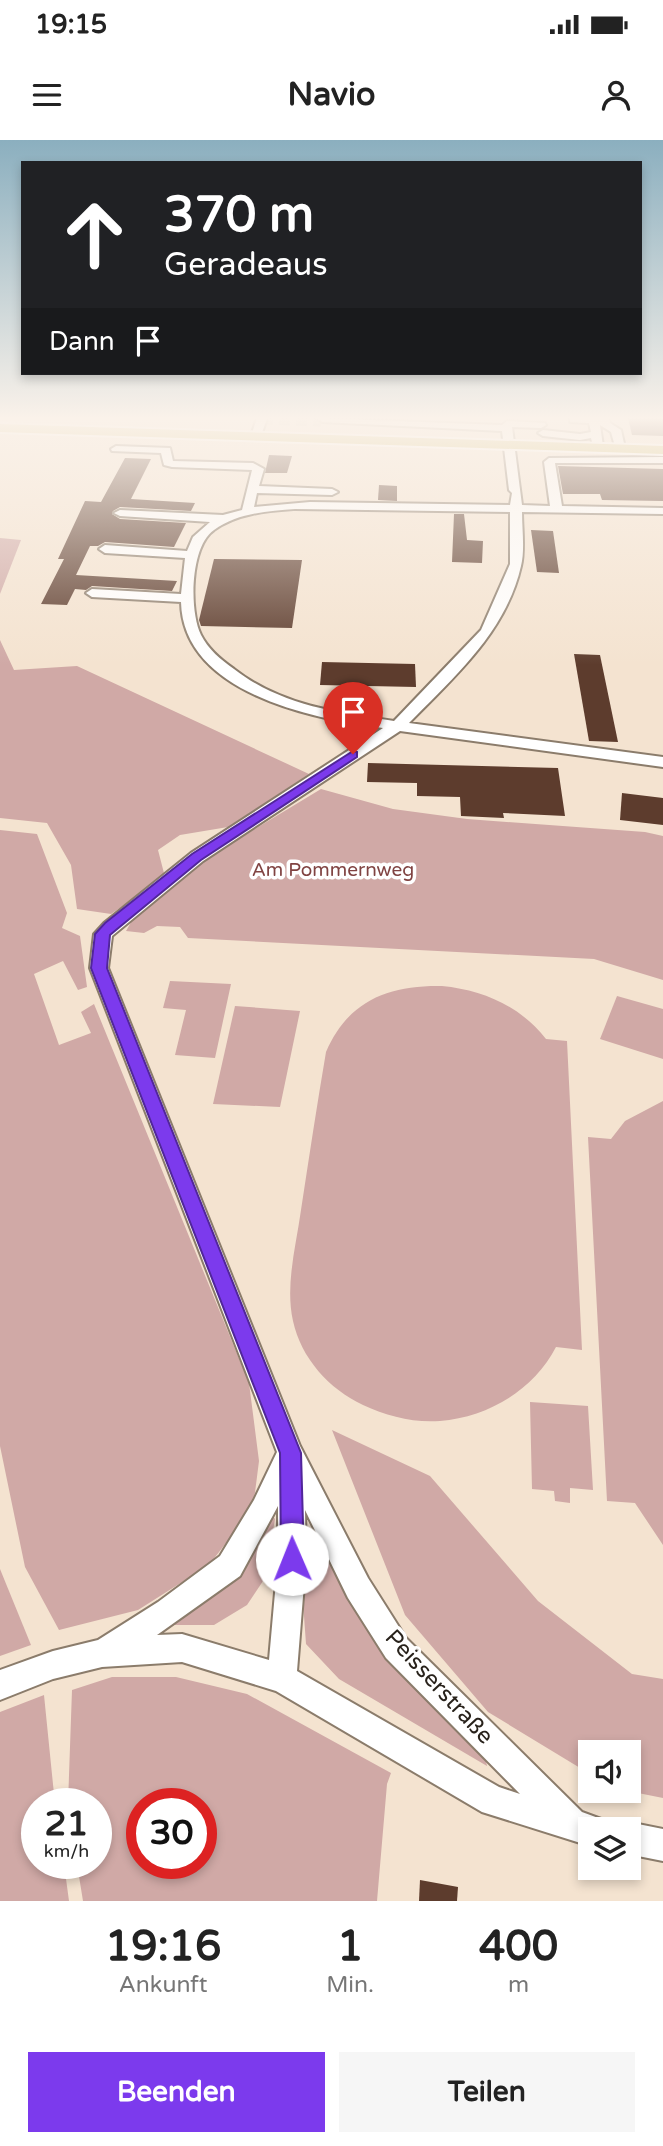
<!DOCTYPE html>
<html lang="de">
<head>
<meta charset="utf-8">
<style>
  :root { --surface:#fff; --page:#f6f6f6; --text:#222; --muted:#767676; --accent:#7c3aed }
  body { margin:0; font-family:"Varela Round",sans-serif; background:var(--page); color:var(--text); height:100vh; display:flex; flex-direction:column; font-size:26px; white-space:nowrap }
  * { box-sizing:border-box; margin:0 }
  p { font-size:23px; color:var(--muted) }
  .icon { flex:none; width:38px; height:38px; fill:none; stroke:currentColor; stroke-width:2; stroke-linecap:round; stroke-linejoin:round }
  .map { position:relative; height:1761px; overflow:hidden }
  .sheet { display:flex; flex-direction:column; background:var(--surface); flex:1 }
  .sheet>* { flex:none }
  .top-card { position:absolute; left:21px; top:21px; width:621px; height:214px; border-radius:0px; box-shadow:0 4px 10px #0003; background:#202124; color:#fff; overflow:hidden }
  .fabs { position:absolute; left:578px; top:1600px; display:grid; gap:14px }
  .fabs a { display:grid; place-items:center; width:63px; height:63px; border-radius:0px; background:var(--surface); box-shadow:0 4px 10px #0003; font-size:35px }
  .speed { position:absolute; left:21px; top:1648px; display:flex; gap:14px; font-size:35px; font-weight:700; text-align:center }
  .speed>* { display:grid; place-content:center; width:91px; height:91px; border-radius:50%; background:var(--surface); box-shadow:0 4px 10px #0003; line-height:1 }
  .speed small { font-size:18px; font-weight:400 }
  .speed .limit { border:10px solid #d22; background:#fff; color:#111 }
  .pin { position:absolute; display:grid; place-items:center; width:60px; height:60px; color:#fff; margin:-72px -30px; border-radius:50% 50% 50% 0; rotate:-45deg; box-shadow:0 0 7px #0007 }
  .pin .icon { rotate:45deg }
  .me { position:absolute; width:77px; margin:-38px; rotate:359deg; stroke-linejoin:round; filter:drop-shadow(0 0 5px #0008) }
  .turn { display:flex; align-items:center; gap:24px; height:147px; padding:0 28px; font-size:32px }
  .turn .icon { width:91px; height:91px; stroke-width:2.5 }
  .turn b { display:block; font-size:49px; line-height:60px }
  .then { display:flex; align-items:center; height:66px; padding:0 28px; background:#0003; gap:14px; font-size:26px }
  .eta { display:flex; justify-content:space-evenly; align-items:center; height:119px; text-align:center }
  .eta b { font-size:42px; font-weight:800; line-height:49px }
  .primary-button { display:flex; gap:14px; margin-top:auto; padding:14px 28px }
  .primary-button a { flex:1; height:80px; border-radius:0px; background:var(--accent); color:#fff; font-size:28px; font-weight:800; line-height:80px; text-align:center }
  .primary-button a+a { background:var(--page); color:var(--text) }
  .status { display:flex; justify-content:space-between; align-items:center; height:49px; padding:0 35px; background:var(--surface); direction:ltr }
  .status svg { height:19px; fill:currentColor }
  header { display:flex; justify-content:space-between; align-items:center; height:91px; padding:0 28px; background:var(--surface); font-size:32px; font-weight:800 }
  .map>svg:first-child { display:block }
</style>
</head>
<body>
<div class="status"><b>19:15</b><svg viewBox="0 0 49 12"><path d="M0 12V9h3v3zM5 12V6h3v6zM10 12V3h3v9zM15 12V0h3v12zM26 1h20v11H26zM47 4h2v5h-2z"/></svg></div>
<header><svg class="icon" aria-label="menu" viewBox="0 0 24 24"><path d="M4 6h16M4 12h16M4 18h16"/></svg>Navio<svg class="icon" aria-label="person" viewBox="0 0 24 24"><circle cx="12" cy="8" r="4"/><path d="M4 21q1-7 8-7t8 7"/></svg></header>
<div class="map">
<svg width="663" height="1761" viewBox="0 0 663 1761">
  <rect width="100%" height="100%" fill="#f4e3d0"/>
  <g fill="#d0a9a6" fill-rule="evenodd">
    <polygon points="0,398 21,400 0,454"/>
    <polygon points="0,500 14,530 77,526 309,634 228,687 180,695 158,710 165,737 111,774 77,769 71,725 47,683 0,678"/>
    <polygon points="321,649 393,669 467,679 645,692 663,696 663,840 594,819 188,798 180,787 157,786 144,793 126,791 138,770 202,721"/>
    <polygon points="0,690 37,694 67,773 62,788 80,796 87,847 78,850 63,821 34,834 59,905 91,893 81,872 94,864 249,1243 259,1321 253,1368 209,1425 138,1470 59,1490 25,1427 0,1306"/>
    <polygon points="170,841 231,844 215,918 175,915 186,870 163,868"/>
    <path d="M 442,846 C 483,850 520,866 546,899 L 567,901 L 582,1210 L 556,1207 C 534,1250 488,1277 440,1281 C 413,1283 387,1276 363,1265 C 329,1249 301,1218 293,1181 C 285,1145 296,1106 301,1070 C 309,1017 317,965 326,912 C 348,861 388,845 442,846 Z"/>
    <polygon points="617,856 663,869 663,919 600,899"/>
    <polygon points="235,866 300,871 280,967 213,964"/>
    <polygon points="663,961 663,1405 635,1363 607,1361 588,997 611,999 625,981"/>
    <polygon points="530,1262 588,1266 593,1350 570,1348 570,1363 555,1361 554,1351 532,1349"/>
    <polygon points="332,1290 430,1336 538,1461 632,1534 663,1539 663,1658 623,1650 628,1650 628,1612 590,1612 590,1634 488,1572 405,1475"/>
    <polygon points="271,1373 275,1379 265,1438 247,1465 214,1485 174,1485 223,1445"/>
    <polygon points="315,1403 325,1412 361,1479 410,1544 484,1611 487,1626 339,1539 306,1504 302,1448 309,1410"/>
    <polygon points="0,1429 31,1505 0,1516"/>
    <path d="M 112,1537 L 176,1537 L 247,1554 L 391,1633 L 387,1644 L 377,1761 L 83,1761 L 77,1724 L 96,1724 L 96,1664 L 68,1664 L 72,1550 ZM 142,1664 L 201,1664 L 201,1724 L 142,1724 Z"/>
    <polygon points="44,1555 55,1664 37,1664 37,1724 64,1724 69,1761 0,1761 0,1572"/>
  </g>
  <g fill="#5d3c2d">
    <polygon points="628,278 663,278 663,296 632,295"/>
    <polygon points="269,315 292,316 287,333 265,333"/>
    <polygon points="125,318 151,319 131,359 195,363 191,371 120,367 113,371 112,374 120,379 186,383 174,407 105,402 98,406 90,406 76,435 177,441 172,451 92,446 86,450 75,449 67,465 41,464 64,419 58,419 85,361 101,362"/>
    <polygon points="558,326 663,329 663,361 602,360 600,354 563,354"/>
    <polygon points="379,345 397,346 397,361 378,360"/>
    <polygon points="454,374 464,374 467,400 483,401 482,423 452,422"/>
    <polygon points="531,390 553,391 559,433 537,432"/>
    <polygon points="214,419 302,420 292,488 201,486 199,480"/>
    <polygon points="574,514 600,515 618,602 589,601"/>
    <polygon points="322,522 415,524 416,547 320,545"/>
    <polygon points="368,623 558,628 565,676 503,673 504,678 461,676 460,657 417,656 417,643 367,642"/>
    <polygon points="622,653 663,658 663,685 620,680"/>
    <polygon points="420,1740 458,1747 457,1761 419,1761"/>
  </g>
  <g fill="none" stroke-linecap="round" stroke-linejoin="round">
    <polyline stroke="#cbbcac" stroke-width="11" stroke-dasharray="11 6" stroke-linecap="butt" points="262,279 321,281"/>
    <defs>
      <g id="minor">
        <polygon points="257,278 267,278 261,296 256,299 251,296"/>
        <path d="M 317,278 L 502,285 L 507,281 L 545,283 L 546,285 L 541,288 L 512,287 L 522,365 L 550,366 L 544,322 L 549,318 L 663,317 L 663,323 L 555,323 L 562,366 L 663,368 L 663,374 L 522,372 C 522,389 525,410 521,426 C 506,492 454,537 409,583 L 663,617 L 663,627 L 400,591 L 203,721 L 112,796 L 108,828 L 300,1306 L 368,1438 L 406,1498 L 582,1672 L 601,1679 L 605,1689 L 590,1689 L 590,1706 L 482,1672 L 276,1551 L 182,1522 L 102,1527 L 53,1539 L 0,1560 L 0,1530 L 53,1511 L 98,1500 L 158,1462 L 220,1416 L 254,1360 L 277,1312 L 90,828 L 94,794 L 104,783 L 191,713 L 383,588 C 313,579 183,553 181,462 L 92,457 L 86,453 L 92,449 L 181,454 L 185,418 L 105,413 L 99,409 L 105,405 L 187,411 L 193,397 L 210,382 L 120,376 L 114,373 L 120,370 L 223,375 L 242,370 L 252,330 L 172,327 L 164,325 L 161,313 L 112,311 L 111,309 L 116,306 L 170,308 L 173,321 L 253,323 L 264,329 L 259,346 L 332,349 L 338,352 L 332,355 L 257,353 L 254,367 L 310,362 L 510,365 L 512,353 L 509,350 L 502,291 L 322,282 ZM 295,369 L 510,372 L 510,424 L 481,490 L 394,581 C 337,573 280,565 234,529 C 221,520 208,509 201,495 C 189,471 190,406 214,390 C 237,373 268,371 295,369 ZM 278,1366 L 278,1419 L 269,1520 L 182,1494 L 157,1495 L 240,1436 ZM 305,1370 L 348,1458 L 386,1518 L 520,1654 L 499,1647 L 297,1531 L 306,1419 Z"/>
        <polygon points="570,278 598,278 599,281 599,278 609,278 610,283 621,290 625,308 616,310 611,292 600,285 603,306 598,309 593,306 591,298 580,300 543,296 538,293 543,290 580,294 591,292 589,283 570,282"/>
        <polygon points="628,1682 663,1689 663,1721 628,1714 628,1689 616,1689"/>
      </g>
      <polygon id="major" points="0,284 663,306 663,314 0,292"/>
    </defs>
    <use href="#minor" stroke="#8b7c6b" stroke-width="4"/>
    <use href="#major" stroke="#fff" stroke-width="4"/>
    <use href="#minor" fill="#fff" fill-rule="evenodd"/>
    <use href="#major" fill="#cdbb67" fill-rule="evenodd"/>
  </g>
  <linearGradient id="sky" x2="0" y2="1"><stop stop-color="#8bafbf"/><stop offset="0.53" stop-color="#faf2ea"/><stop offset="1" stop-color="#faf2ea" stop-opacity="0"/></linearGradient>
  <rect width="663" height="525" fill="url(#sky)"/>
  <polygon fill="#7c3aed" stroke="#51269a" stroke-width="2" points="353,611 357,612 357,617 201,720 116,790 110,795 107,828 301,1313 304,1419 300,1427 292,1430 284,1427 281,1419 280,1313 91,828 95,794 105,783 192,714"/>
  <g text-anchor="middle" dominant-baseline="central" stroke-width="7" stroke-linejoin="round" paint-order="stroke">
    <g font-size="19" fill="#804342" stroke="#fff">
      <text x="333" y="730">Am Pommernweg</text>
    </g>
    <g font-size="23" fill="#28221b" stroke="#fff">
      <text transform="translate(439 1547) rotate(47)">Peisserstraße</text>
    </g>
  </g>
</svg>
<div class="fabs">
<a><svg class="icon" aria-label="sound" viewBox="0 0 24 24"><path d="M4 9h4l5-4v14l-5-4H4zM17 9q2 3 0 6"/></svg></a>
<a><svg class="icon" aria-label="layers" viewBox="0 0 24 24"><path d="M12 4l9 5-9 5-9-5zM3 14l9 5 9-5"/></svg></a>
</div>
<div class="speed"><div>21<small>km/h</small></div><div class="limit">30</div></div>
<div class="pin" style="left:353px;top:614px;background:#d93025"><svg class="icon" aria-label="arrive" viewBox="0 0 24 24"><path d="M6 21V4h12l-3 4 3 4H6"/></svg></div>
<svg class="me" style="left:292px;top:1419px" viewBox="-20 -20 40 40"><circle r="19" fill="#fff"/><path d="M0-13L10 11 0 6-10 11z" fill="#7c3aed"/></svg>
<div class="top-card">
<div class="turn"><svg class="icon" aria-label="ahead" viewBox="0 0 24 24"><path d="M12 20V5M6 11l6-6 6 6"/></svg><div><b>370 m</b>Geradeaus</div></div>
<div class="then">Dann<svg class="icon" aria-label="arrive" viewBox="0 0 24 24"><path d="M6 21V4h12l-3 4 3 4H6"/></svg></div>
</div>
</div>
<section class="sheet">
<div class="eta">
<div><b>19:16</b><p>Ankunft</p></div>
<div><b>1</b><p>Min.</p></div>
<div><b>400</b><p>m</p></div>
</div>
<div class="primary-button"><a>Beenden</a><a>Teilen</a></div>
</section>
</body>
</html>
